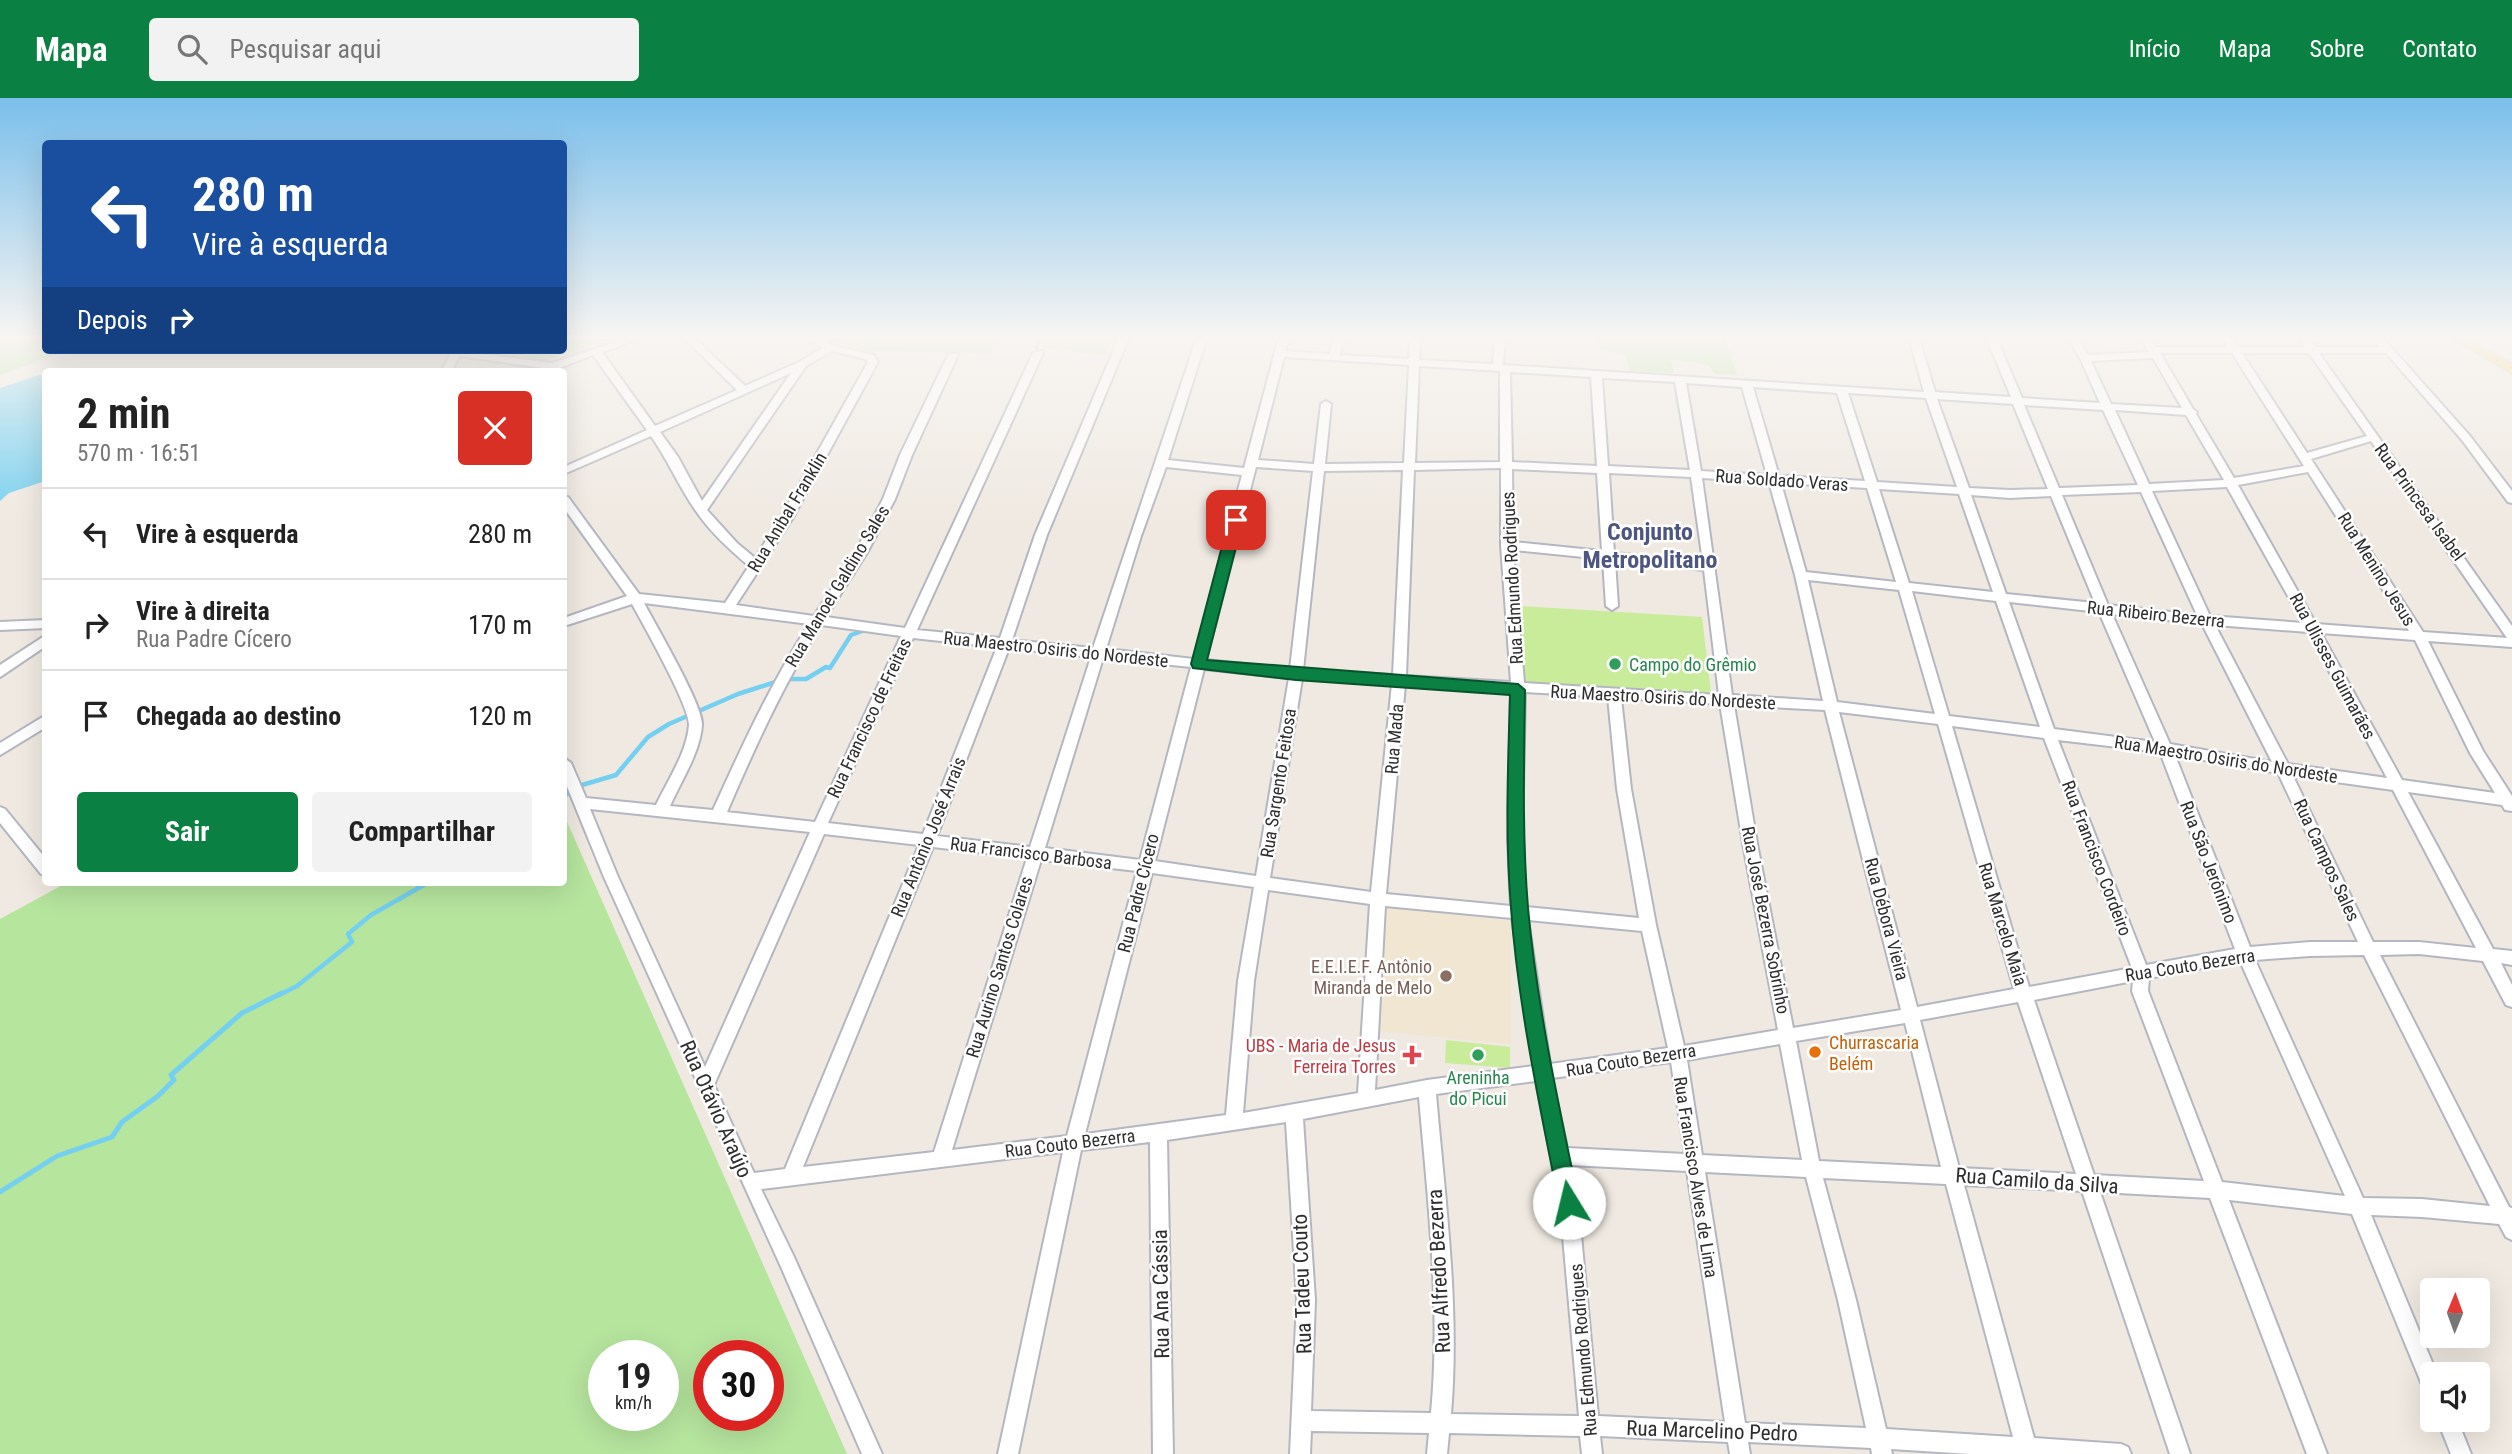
<!DOCTYPE html>
<html lang="pt">
<head>
<meta charset="utf-8">
<style>
  :root { --surface:#fff; --page:#f2f2f2; --text:#222; --muted:#767676; --line:#e0e0e0; --accent:#0b8043 }
  body { margin:0; font-family:"Roboto Condensed",sans-serif; background:var(--page); color:var(--text); height:100vh; display:flex; flex-direction:column; font-size:26px; white-space:nowrap }
  * { box-sizing:border-box; margin:0 }
  p { font-size:23px; color:var(--muted) }
  .icon { flex:none; width:38px; height:38px; fill:none; stroke:currentColor; stroke-width:2; stroke-linecap:round; stroke-linejoin:round }
  .map { position:relative; flex:1; overflow:hidden }
  .panel { position:absolute; left:42px; top:270px; width:525px; height:518px; display:flex; flex-direction:column; background:var(--surface); border-radius:7px; box-shadow:0 7px 28px #0002 }
  .panel>* { flex:none }
  .guide { position:absolute; left:42px; top:42px; width:525px; height:214px; border-radius:7px; box-shadow:0 7px 28px #0002; background:#1a4fa0; color:#fff; overflow:hidden }
  .needle { width:46px; rotate:1deg }
  .fabs { position:absolute; left:2420px; top:1180px; display:grid; gap:14px }
  .fabs a { display:grid; place-items:center; width:70px; height:70px; border-radius:7px; background:var(--surface); box-shadow:0 7px 28px #0002; font-size:35px }
  .speed { position:absolute; left:588px; top:1242px; display:flex; gap:14px; font-size:35px; font-weight:700; text-align:center }
  .speed>* { display:grid; place-content:center; width:91px; height:91px; border-radius:50%; background:var(--surface); box-shadow:0 7px 28px #0002; line-height:1 }
  .speed small { font-size:18px; font-weight:400 }
  .speed .limit { border:10px solid #d22; background:#fff; color:#111 }
  .pin { position:absolute; display:grid; place-items:center; width:60px; height:60px; color:#fff; margin:-30px; border-radius:14px; box-shadow:0 4px 10px #0006 }
  .me { position:absolute; width:77px; margin:-38px; rotate:351deg; stroke-linejoin:round; filter:drop-shadow(0 0 5px #0008) }
  .turn { display:flex; align-items:center; gap:24px; height:147px; padding:0 35px; font-size:32px }
  .turn .icon { width:91px; height:91px; stroke-width:2.5 }
  .turn b { display:block; font-size:49px; line-height:60px }
  .then { display:flex; align-items:center; height:66px; padding:0 35px; background:#0003; gap:14px; font-size:26px }
  .round { display:grid; place-items:center; flex:none; width:74px; height:74px; border-radius:7px; background:var(--page) }
  .headline { display:flex; align-items:center; justify-content:space-between; height:119px; padding:0 35px }
  h1 { font-size:42px; font-weight:700; line-height:52px }
  .primary-button { display:flex; gap:14px; margin-top:auto; padding:14px 35px }
  .primary-button a { flex:1; height:80px; border-radius:7px; background:var(--accent); color:#fff; font-size:28px; font-weight:700; line-height:80px; text-align:center }
  .primary-button a+a { background:var(--page); color:var(--text) }
  ul { padding:0; list-style:none }
  li { display:flex; align-items:center; gap:21px; height:91px; padding:0 35px; border-top:2px solid var(--line) }
  li div { flex:1 }
  li b { display:block; font-size:26px }
  li em { font-style:normal }
  header { display:flex; align-items:center; gap:42px; box-sizing:border-box; height:98px; padding:0 35px; background:var(--accent); color:#fff }
  header strong { font-size:33px }
  nav { display:flex; gap:38px; margin-inline-start:auto; font-size:24px }
  .search { width:490px; height:63px; background:var(--page); display:flex; align-items:center; gap:18px; box-sizing:border-box; padding:0 24px; border-radius:7px; color:var(--muted); font-size:26px }
  .map>svg:first-child { display:block }
</style>
</head>
<body>
<header>
<strong>Mapa</strong>
<div class="search"><svg class="icon" aria-label="search" viewBox="0 0 24 24"><circle cx="10" cy="10" r="6"/><path d="M15 15l6 6"/></svg>Pesquisar aqui</div>
<nav><a>Início</a><a>Mapa</a><a>Sobre</a><a>Contato</a></nav>
</header>
<div class="map">
<svg width="2512" height="1356" viewBox="0 0 2512 1356">
  <rect width="100%" height="100%" fill="#efe9e1"/>
  <polygon fill="#f0e6d1" points="1387,809 1511,823 1511,946 1378,933"/>
  <g fill="#b6e59e" fill-rule="evenodd">
    <polygon points="0,239 45,239 46,252 70,252 0,277"/>
    <polygon points="564,239 620,239 545,262 476,252 564,252"/>
    <polygon points="820,239 1000,239 991,255 865,253"/>
    <polygon points="1047,239 1132,239 1114,239 1106,257 1041,250"/>
    <path d="M 1597,239 L 1725,239 L 1737,277 L 1715,276 L 1708,267 C 1695,266 1684,261 1671,262 L 1674,275 L 1630,273 L 1626,257 L 1601,252 Z"/>
    <path d="M 564,717 L 847,1356 L 0,1356 L 0,821 L 68,784 L 564,784 ZM 663,1258 L 663,1318 L 604,1318 L 604,1258 ZM 768,1258 L 768,1318 L 709,1318 L 709,1258 Z"/>
  </g>
  <g fill="#c9ec9a">
    <polygon points="1518,508 1702,519 1711,595 1524,588"/>
    <polygon points="1446,942 1510,949 1510,970 1445,965"/>
  </g>
  <polygon fill="#75cff0" points="39,277 45,277 45,383 9,395 0,403 0,290"/>
  <g fill="none" stroke-linecap="round" stroke-linejoin="round">
    <polyline stroke="#75cff0" stroke-width="3.5" points="1038,256 1036,250 1041,239"/>
    <g stroke="#75cff0" stroke-width="4.5">
      <polyline points="564,698 582,687 616,677 648,639 669,626 738,596 785,581 806,581 826,569 830,570 851,537 868,531"/>
      <polyline points="279,897 297,888 352,844 348,836 371,817 429,784"/>
    </g>
    <polyline stroke="#75cff0" stroke-width="5" points="0,1094 57,1058 112,1039 122,1024 158,998 174,982 171,977 242,915 282,895"/>
    <defs>
      <g id="minor">
        <path d="M 631,239 L 645,239 L 602,254 L 655,328 L 737,292 L 683,239 L 693,239 L 745,288 L 799,264 L 823,250 L 804,239 L 816,239 L 834,248 L 873,257 L 878,264 L 792,421 L 736,507 L 814,518 L 856,453 L 883,401 L 900,357 L 948,257 L 957,255 L 958,257 L 912,357 L 895,401 L 868,453 L 826,519 L 905,530 L 1033,255 L 1042,253 L 1043,255 L 917,532 L 1000,540 L 1035,437 L 1118,242 L 1127,240 L 1128,242 L 1047,437 L 1012,542 L 1093,550 L 1197,239 L 1207,239 L 1168,362 L 1244,370 L 1279,239 L 1289,239 L 1285,253 L 1329,256 L 1335,239 L 1345,239 L 1339,257 L 1409,261 L 1410,239 L 1420,239 L 1419,262 L 1493,266 L 1495,239 L 1505,239 L 1503,267 L 1924,294 L 1909,239 L 1919,239 L 1935,294 L 2011,299 L 1986,239 L 1996,239 L 2022,300 L 2100,305 L 2080,260 L 2067,239 L 2077,239 L 2088,257 L 2149,254 L 2140,239 L 2150,239 L 2156,249 L 2228,249 L 2222,239 L 2232,239 L 2238,249 L 2305,249 L 2298,239 L 2308,239 L 2315,249 L 2380,249 L 2372,239 L 2382,239 L 2470,338 L 2512,393 L 2512,405 L 2508,404 L 2462,342 L 2386,255 L 2319,255 L 2512,528 L 2512,549 L 2428,543 L 2483,653 L 2512,698 L 2512,713 L 2505,712 L 2502,707 L 2408,694 L 2493,851 L 2512,853 L 2512,867 L 2501,865 L 2512,887 L 2512,909 L 2506,907 L 2483,863 L 2419,856 L 2380,857 L 2509,1109 L 2512,1110 L 2512,1142 L 2506,1139 L 2499,1126 L 2422,1119 L 2371,1117 L 2437,1276 L 2432,1276 L 2432,1296 L 2425,1294 L 2352,1116 L 2229,1102 L 2327,1356 L 2307,1356 L 2210,1100 L 2100,1094 L 2190,1356 L 2170,1356 L 2082,1093 L 1964,1087 L 2034,1340 L 2121,1346 L 2128,1349 L 2131,1356 L 1970,1356 L 1891,1351 L 1892,1356 L 1872,1356 L 1871,1350 L 1748,1344 L 1750,1356 L 1730,1356 L 1728,1344 L 1600,1338 L 1602,1356 L 1582,1356 L 1580,1338 L 1449,1335 L 1447,1356 L 1427,1356 L 1429,1335 L 1311,1333 L 1310,1356 L 1290,1356 L 1297,1202 L 1286,1024 L 1167,1042 L 1173,1356 L 1153,1356 L 1150,1044 L 1081,1052 L 1018,1356 L 998,1356 L 1063,1054 L 761,1091 L 794,1159 L 882,1356 L 862,1356 L 782,1171 L 604,779 L 564,681 L 564,660 L 571,665 L 586,700 L 656,707 C 668,682 687,654 689,627 C 690,609 643,526 632,506 L 564,528 L 564,520 L 627,498 L 564,410 L 564,399 L 568,399 L 639,496 L 725,505 L 749,468 C 730,452 710,434 696,413 C 679,389 668,362 651,338 L 564,376 L 564,369 L 647,332 L 593,257 L 552,273 L 541,273 L 543,270 L 460,258 L 451,273 L 441,273 L 453,252 L 552,265 ZM 832,253 L 865,261 L 868,264 L 780,421 L 755,460 L 737,445 L 707,412 L 806,268 ZM 2160,255 L 2232,255 L 2304,368 L 2234,380 L 2196,316 L 2197,314 L 2193,311 ZM 2242,255 L 2309,255 L 2367,338 L 2307,355 ZM 1284,259 L 1409,267 L 1404,365 L 1325,366 L 1331,306 L 1326,303 L 1321,306 L 1314,366 L 1258,362 ZM 2153,260 L 2182,310 L 2111,306 L 2091,263 ZM 1419,268 L 1500,273 L 1500,364 L 1415,365 ZM 1510,274 L 1591,279 L 1597,368 L 1512,364 ZM 791,275 L 702,403 L 678,359 L 660,334 ZM 1602,280 L 1675,284 L 1690,372 L 1608,368 ZM 1686,285 L 1742,289 L 1767,377 L 1701,373 ZM 1753,289 L 1837,295 L 1865,383 L 1779,378 ZM 1848,295 L 1926,300 L 1957,389 L 1877,384 ZM 1937,301 L 2013,306 L 2048,391 L 2010,392 L 1969,390 ZM 2024,307 L 2103,312 L 2138,387 L 2059,390 ZM 2115,312 L 2186,317 L 2224,382 L 2149,386 ZM 2371,343 L 2507,540 L 2508,540 L 2423,534 L 2311,361 ZM 1166,369 L 1242,377 L 1194,561 L 1106,551 L 1141,438 ZM 1256,369 L 1313,373 L 1290,571 L 1206,562 ZM 1501,370 L 1501,447 L 1511,584 L 1406,578 L 1414,372 ZM 1512,371 L 1597,375 L 1602,453 L 1513,444 ZM 1403,372 L 1393,577 L 1303,572 L 1324,373 ZM 2308,374 L 2409,533 L 2316,526 L 2238,387 ZM 1609,375 L 1691,379 L 1703,464 L 1614,455 ZM 1702,380 L 1769,384 L 1795,477 L 1823,603 L 1732,597 ZM 1781,385 L 1867,390 L 1896,484 L 1806,474 ZM 2227,389 L 2303,525 L 2210,518 L 2152,393 ZM 1879,391 L 1959,396 L 1993,494 L 1909,485 ZM 2141,394 L 2197,517 L 2108,507 L 2062,397 ZM 1971,397 L 2010,400 L 2051,398 L 2095,505 L 2006,496 ZM 1513,452 L 1603,461 L 1606,508 L 1612,512 L 1618,508 L 1615,463 L 1704,472 L 1719,597 L 1524,585 ZM 1808,482 L 1899,492 L 1935,616 L 1837,604 ZM 1912,493 L 1996,503 L 2040,629 L 1949,618 ZM 2009,504 L 2099,514 L 2155,644 L 2054,631 ZM 644,505 L 809,526 C 771,585 742,648 713,712 L 670,708 C 681,683 700,655 702,627 C 704,609 655,526 644,505 ZM 2112,516 L 2202,526 L 2272,664 L 2170,646 ZM 821,527 L 901,538 L 815,724 L 727,714 C 755,649 783,587 821,527 ZM 2215,527 L 2308,534 L 2387,680 L 2288,666 ZM 2321,535 L 2415,542 L 2470,655 L 2495,695 L 2402,682 ZM 913,540 L 997,549 L 923,736 L 828,725 ZM 1009,550 L 1091,559 L 1030,749 L 937,738 ZM 1103,560 L 1191,569 L 1140,762 L 1045,750 ZM 1204,571 L 1289,580 L 1256,778 L 1155,763 ZM 1302,581 L 1392,586 L 1371,794 L 1270,780 ZM 1405,587 L 1511,594 L 1508,740 L 1511,808 L 1386,796 ZM 1525,594 L 1608,599 L 1617,691 L 1639,820 L 1526,809 L 1522,740 ZM 1621,600 L 1720,606 L 1744,751 L 1778,932 L 1684,948 L 1656,827 L 1631,691 ZM 1734,607 L 1825,612 L 1901,912 L 1793,930 L 1758,751 ZM 1839,614 L 1938,626 L 2014,891 L 1917,909 ZM 1952,628 L 2044,640 L 2132,870 L 2029,889 ZM 2058,642 L 2160,654 L 2235,851 L 2146,867 ZM 2175,657 L 2278,675 L 2358,844 L 2310,844 L 2250,849 ZM 2293,678 L 2393,692 L 2476,850 L 2419,844 L 2373,844 ZM 590,711 L 810,734 L 705,969 L 618,779 ZM 824,736 L 919,747 L 785,1071 L 754,1075 L 714,987 ZM 933,749 L 1027,760 L 934,1054 L 803,1069 ZM 1041,762 L 1137,773 L 1067,1038 L 952,1052 ZM 1152,775 L 1254,789 L 1238,883 L 1226,1017 L 1085,1036 ZM 1268,792 L 1370,806 L 1358,995 L 1243,1015 L 1254,883 ZM 1385,808 L 1512,820 L 1534,968 L 1427,982 L 1375,992 ZM 1528,822 L 1642,833 L 1668,950 L 1550,966 ZM 2364,857 L 2490,1108 L 2422,1101 L 2363,1100 L 2255,862 L 2310,858 ZM 2240,863 L 2345,1098 L 2222,1084 L 2148,893 L 2149,880 ZM 2133,883 L 2132,893 L 2204,1083 L 2094,1077 L 2034,902 ZM 2018,904 L 2076,1076 L 1959,1070 L 1920,922 ZM 1905,925 L 1941,1069 L 1819,1063 L 1796,943 ZM 1780,946 L 1802,1062 L 1702,1057 L 1687,962 ZM 1671,964 L 1685,1056 L 1567,1050 L 1552,980 ZM 1536,983 L 1560,1105 L 1579,1318 L 1451,1316 C 1460,1210 1445,1102 1436,996 ZM 1419,999 C 1428,1104 1441,1211 1431,1315 L 1311,1313 L 1315,1202 L 1303,1021 ZM 1570,1067 L 1687,1073 L 1725,1324 L 1598,1318 L 1578,1105 ZM 1705,1074 L 1806,1079 L 1838,1202 L 1866,1330 L 1745,1325 ZM 1823,1080 L 1946,1086 L 2013,1339 L 1886,1331 L 1856,1202 Z"/>
        <polygon points="46,522 46,530 0,532 0,524"/>
        <polygon points="46,537 46,548 0,579 0,567"/>
        <polygon points="46,617 46,629 0,657 0,645"/>
        <polygon points="0,709 5,711 46,761 46,778 41,776 0,725"/>
        <polygon points="2437,1321 2457,1321 2471,1356 2451,1356"/>
      </g>
      <polygon id="major" points="2449,239 2464,239 2512,266 2512,275"/>
    </defs>
    <use href="#minor" stroke="#b4b7c1" stroke-width="4"/>
    <use href="#major" stroke="#c9c9c9" stroke-width="3"/>
    <use href="#minor" fill="#fff" fill-rule="evenodd"/>
    <use href="#major" fill="#f2d163" fill-rule="evenodd"/>
  </g>
  <linearGradient id="sky" x2="0" y2="1"><stop stop-color="#7abfeb"/><stop offset="0.56" stop-color="#f8f5f2"/><stop offset="1" stop-color="#f8f5f2" stop-opacity="0"/></linearGradient>
  <rect width="2512" height="428" fill="url(#sky)"/>
  <path fill="#0b8043" stroke="#07532c" stroke-width="2" d="M 1236,418 L 1243,422 L 1207,562 L 1518,586 L 1525,592 C 1524,665 1522,737 1528,810 C 1537,909 1559,1008 1579,1105 L 1576,1112 L 1569,1114 L 1562,1112 L 1559,1105 C 1540,1009 1518,908 1511,810 C 1505,739 1508,668 1510,597 L 1296,582 L 1193,570 L 1191,566 L 1229,422 Z"/>
  <g fill="#2e9e5b" stroke="#fff" stroke-width="2.5">
    <circle cx="1615" cy="566" r="7"/>
    <circle cx="1478" cy="957" r="7"/>
  </g>
  <circle fill="#8d6e63" stroke="#fff" stroke-width="2.5" cx="1446" cy="878" r="7"/>
  <circle fill="#e8710a" stroke="#fff" stroke-width="2.5" cx="1815" cy="954" r="7"/>
  <path fill="#e0444e" stroke="#fff" stroke-width="2.5" d="M1408.5 946.5h7v7h7v7h-7v7h-7v-7h-7v-7h7z"/>
  <g text-anchor="middle" dominant-baseline="central" stroke-width="5" stroke-linejoin="round" paint-order="stroke">
    <g font-size="18" fill="#2e2e2e" stroke="#fff">
      <text transform="translate(1782 382) rotate(4)">Rua Soldado Veras</text>
      <text transform="translate(2420 404) rotate(54)">Rua Princesa Isabel</text>
      <text transform="translate(787 414) rotate(-59)">Rua Anibal Franklin</text>
      <text transform="translate(2377 471) rotate(58)">Rua Menino Jesus</text>
      <text transform="translate(1512 480) rotate(-93)">Rua Edmundo Rodrigues</text>
      <text transform="translate(837 488) rotate(-59)">Rua Manoel Galdino Sales</text>
      <text transform="translate(2156 516) rotate(6)">Rua Ribeiro Bezerra</text>
      <text transform="translate(1056 551) rotate(6)">Rua Maestro Osiris do Nordeste</text>
      <text transform="translate(2333 568) rotate(62)">Rua Ulisses Guimarães</text>
      <text transform="translate(1663 599) rotate(3)">Rua Maestro Osiris do Nordeste</text>
      <text transform="translate(869 620) rotate(-65)">Rua Francisco de Freitas</text>
      <text transform="translate(1394 641) rotate(-85)">Rua Mada</text>
      <text transform="translate(2226 661) rotate(9)">Rua Maestro Osiris do Nordeste</text>
      <text transform="translate(1278 685) rotate(-81)">Rua Sargento Feitosa</text>
      <text transform="translate(928 739) rotate(-68)">Rua Antônio José Arrais</text>
      <text transform="translate(1031 755) rotate(7)">Rua Francisco Barbosa</text>
      <text transform="translate(2097 760) rotate(69)">Rua Francisco Cordeiro</text>
      <text transform="translate(2327 762) rotate(65)">Rua Campos Sales</text>
      <text transform="translate(2209 764) rotate(69)">Rua São Jerônimo</text>
      <text transform="translate(1138 795) rotate(-76)">Rua Padre Cícero</text>
      <text transform="translate(1887 821) rotate(75)">Rua Débora Vieira</text>
      <text transform="translate(1766 822) rotate(79)">Rua José Bezerra Sobrinho</text>
      <text transform="translate(2003 826) rotate(73)">Rua Marcelo Maia</text>
      <text transform="translate(2190 867) rotate(-9)">Rua Couto Bezerra</text>
      <text transform="translate(999 869) rotate(-73)">Rua Aurino Santos Colares</text>
      <text transform="translate(1631 962) rotate(-9)">Rua Couto Bezerra</text>
      <text transform="translate(1070 1045) rotate(-7)">Rua Couto Bezerra</text>
      <text transform="translate(1696 1079) rotate(81)">Rua Francisco Alves de Lima</text>
      <text transform="translate(1583 1252) rotate(-95)">Rua Edmundo Rodrigues</text>
    </g>
    <g font-size="18" fill="#27864d" stroke="#fff" text-anchor="start">
      <text x="1629" y="566">Campo do Grêmio</text>
      <text x="1478" y="979" text-anchor="middle">Areninha<tspan x="1478" dy="21">do Picui</tspan></text>
    </g>
    <g font-size="18" fill="#785e54" stroke="#fff" text-anchor="end">
      <text x="1432" y="868">E.E.I.E.F. Antônio<tspan x="1432" dy="21">Miranda de Melo</tspan></text>
    </g>
    <g font-size="18" fill="#c56008" stroke="#fff" text-anchor="start">
      <text x="1829" y="944">Churrascaria<tspan x="1829" dy="21">Belém</tspan></text>
    </g>
    <g font-size="18" fill="#be3a42" stroke="#fff" text-anchor="end">
      <text x="1396" y="947">UBS - Maria de Jesus<tspan x="1396" dy="21">Ferreira Torres</tspan></text>
    </g>
    <g font-size="21" fill="#2e2e2e" stroke="#fff">
      <text transform="translate(716 1011) rotate(66)">Rua Otávio Araújo</text>
      <text transform="translate(2037 1083) rotate(4)">Rua Camilo da Silva</text>
      <text transform="translate(1439 1173) rotate(-93)">Rua Alfredo Bezerra</text>
      <text transform="translate(1302 1186) rotate(-92)">Rua Tadeu Couto</text>
      <text transform="translate(1161 1196) rotate(-91)">Rua Ana Cássia</text>
      <text transform="translate(1712 1333) rotate(2)">Rua Marcelino Pedro</text>
    </g>
    <g font-size="24" font-weight="bold" fill="#4d5680" stroke="#fff">
      <text x="1650" y="434">Conjunto<tspan x="1650" dy="28">Metropolitano</tspan></text>
    </g>
  </g>
</svg>
<div class="fabs">
<a><svg class="needle" viewBox="-14 -14 28 28"><path d="M0-13l5 13h-10z" fill="#e53935"/><path d="M0 13l5-13h-10z" fill="#767676"/></svg></a>
<a><svg class="icon" aria-label="sound" viewBox="0 0 24 24"><path d="M4 9h4l5-4v14l-5-4H4zM17 9q2 3 0 6"/></svg></a>
</div>
<div class="speed"><div>19<small>km/h</small></div><div class="limit">30</div></div>
<div class="pin" style="left:1236px;top:422px;background:#d93025"><svg class="icon" aria-label="arrive" viewBox="0 0 24 24"><path d="M6 21V4h12l-3 4 3 4H6"/></svg></div>
<svg class="me" style="left:1569px;top:1105px" viewBox="-20 -20 40 40"><circle r="19" fill="#fff"/><path d="M0-13L10 11 0 6-10 11z" fill="#0b8043"/></svg>
<div class="guide">
<div class="turn"><svg class="icon" aria-label="left" viewBox="0 0 24 24"><path d="M17 20v-9H6M10 6l-5 5 5 5"/></svg><div><b>280 m</b>Vire à esquerda</div></div>
<div class="then">Depois<svg class="icon" aria-label="right" viewBox="0 0 24 24"><path d="M7 20v-9h11M14 6l5 5-5 5"/></svg></div>
</div>
<section class="panel">
<div class="headline"><div><h1>2 min</h1><p>570 m · 16:51</p></div><a class="round" style="background:#d93025;color:#fff"><svg class="icon" aria-label="close" viewBox="0 0 24 24"><path d="M6 6l12 12M18 6L6 18"/></svg></a></div>
<ul>
<li><svg class="icon" aria-label="left" viewBox="0 0 24 24"><path d="M17 20v-9H6M10 6l-5 5 5 5"/></svg><div><b>Vire à esquerda</b></div><em>280 m</em></li>
<li><svg class="icon" aria-label="right" viewBox="0 0 24 24"><path d="M7 20v-9h11M14 6l5 5-5 5"/></svg><div><b>Vire à direita</b><p>Rua Padre Cícero</p></div><em>170 m</em></li>
<li><svg class="icon" aria-label="arrive" viewBox="0 0 24 24"><path d="M6 21V4h12l-3 4 3 4H6"/></svg><div><b>Chegada ao destino</b></div><em>120 m</em></li>
</ul>
<div class="primary-button"><a>Sair</a><a>Compartilhar</a></div>
</section>
</div>
</body>
</html>
